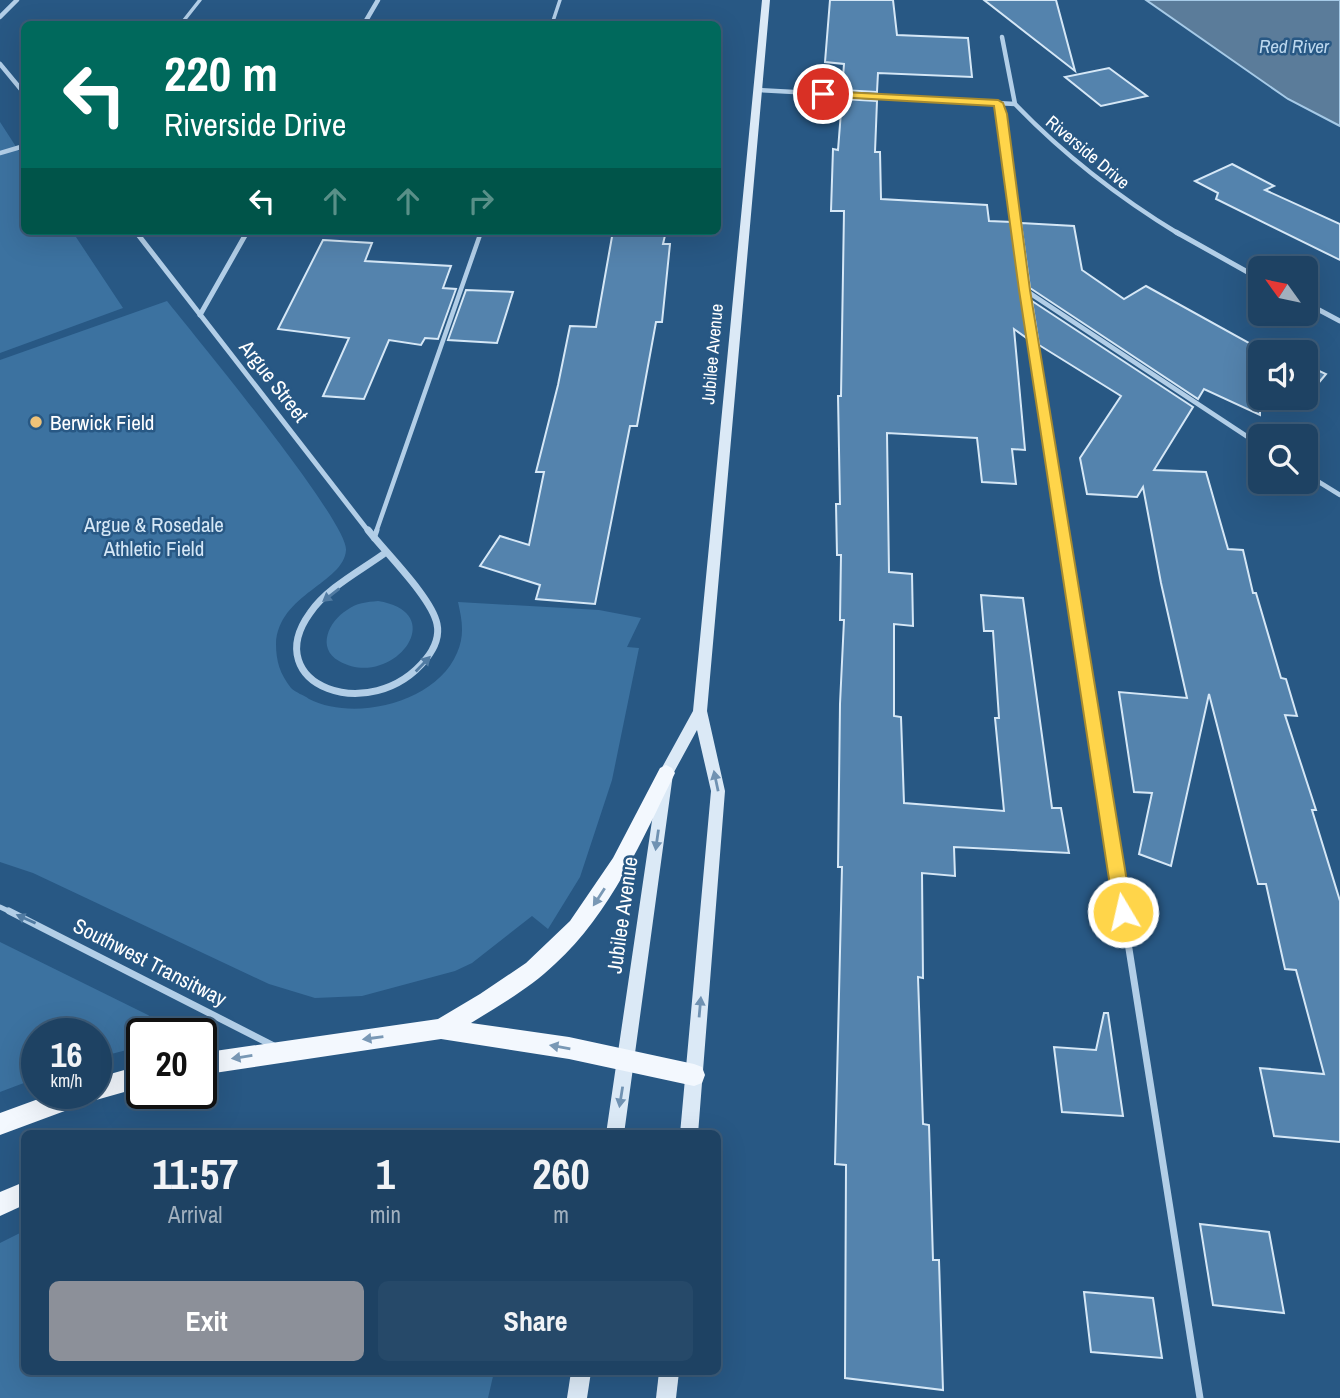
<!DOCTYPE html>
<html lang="en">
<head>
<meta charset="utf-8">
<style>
  :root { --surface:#1e4263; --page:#264969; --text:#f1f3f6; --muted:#a1b0be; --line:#3c5b78; --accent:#8c9099 }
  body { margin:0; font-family:"Archivo Narrow",sans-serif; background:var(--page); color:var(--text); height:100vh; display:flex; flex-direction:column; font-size:26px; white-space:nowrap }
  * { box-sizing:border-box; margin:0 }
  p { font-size:23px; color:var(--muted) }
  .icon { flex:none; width:38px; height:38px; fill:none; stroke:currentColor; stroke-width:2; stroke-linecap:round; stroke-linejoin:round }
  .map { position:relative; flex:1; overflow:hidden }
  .panel { position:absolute; left:21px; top:1130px; width:700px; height:245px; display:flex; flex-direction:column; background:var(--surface); border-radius:10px; box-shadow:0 7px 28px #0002,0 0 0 2px var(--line) }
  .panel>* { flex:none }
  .guide { position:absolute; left:21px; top:21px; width:700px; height:214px; border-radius:10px; box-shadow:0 7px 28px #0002,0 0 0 2px var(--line); background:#00695c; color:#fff; overflow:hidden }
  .needle { width:46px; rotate:303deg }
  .fabs { position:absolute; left:1248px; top:256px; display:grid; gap:14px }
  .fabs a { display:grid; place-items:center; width:70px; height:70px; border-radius:10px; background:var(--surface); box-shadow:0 7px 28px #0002,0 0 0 2px var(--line); font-size:35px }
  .speed { position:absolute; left:21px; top:1018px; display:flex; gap:14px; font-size:35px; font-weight:700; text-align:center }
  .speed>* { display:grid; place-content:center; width:91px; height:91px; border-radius:50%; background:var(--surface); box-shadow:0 7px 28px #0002,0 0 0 2px var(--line); line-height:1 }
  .speed small { font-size:18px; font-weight:400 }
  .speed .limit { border:4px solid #111; border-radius:10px; background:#fff; color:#111 }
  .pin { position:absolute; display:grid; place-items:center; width:60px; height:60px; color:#fff; margin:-30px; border:4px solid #fff; border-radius:50%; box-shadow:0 2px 7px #0007 }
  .me { position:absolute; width:77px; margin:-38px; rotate:351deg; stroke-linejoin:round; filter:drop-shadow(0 0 5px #0008) }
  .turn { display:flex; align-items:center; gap:24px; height:147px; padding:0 28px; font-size:32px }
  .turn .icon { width:91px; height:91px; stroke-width:2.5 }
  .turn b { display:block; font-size:49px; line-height:60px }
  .lanes { display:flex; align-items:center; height:66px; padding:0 28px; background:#0003; justify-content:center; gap:35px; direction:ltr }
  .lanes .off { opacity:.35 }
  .eta { display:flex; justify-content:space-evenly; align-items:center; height:119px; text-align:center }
  .eta b { font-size:42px; font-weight:700; line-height:49px }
  .cta { display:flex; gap:14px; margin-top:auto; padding:14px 28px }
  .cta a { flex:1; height:80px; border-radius:10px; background:var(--accent); color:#fff; font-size:28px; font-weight:700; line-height:80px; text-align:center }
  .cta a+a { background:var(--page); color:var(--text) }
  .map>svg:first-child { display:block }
</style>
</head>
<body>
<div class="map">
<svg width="1340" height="1398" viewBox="0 0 1340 1398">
  <rect width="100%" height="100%" fill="#285884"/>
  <g fill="#3c72a0">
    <polygon points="0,122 24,159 24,231 72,231 123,308 0,353"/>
    <path d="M 167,301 C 194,335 348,521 346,550 C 344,583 278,594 276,644 C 276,661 280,674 291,688 C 296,693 304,695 309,699 C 354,722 436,703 457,653 C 465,635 462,620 458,602 L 599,610 L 641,618 L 627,647 L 639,648 L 612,780 L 580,877 L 548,929 L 532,916 L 472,963 L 455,971 L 362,996 L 315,998 L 269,984 L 33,873 L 0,862 L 0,360 Z"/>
    <path d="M 378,601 C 453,613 391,691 339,661 C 316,648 329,621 347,610 C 356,603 367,602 378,601 Z"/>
    <polygon points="0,942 148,1015 168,1031 166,1034 142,1034 142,1046 96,1058 96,1034 37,1034 37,1078 0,1092"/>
    <polygon points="24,1231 24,1372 494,1372 488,1398 0,1398 0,1243"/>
  </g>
  <polygon fill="#5b7c9a" stroke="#a6cae7" stroke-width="2" points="1146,0 1340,0 1340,126 1288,99"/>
  <g fill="#5483ad" stroke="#d5e7f6" stroke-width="2">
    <polygon points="830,0 893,0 897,35 968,38 972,77 878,73 877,92 842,90 844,64 825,62"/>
    <polygon points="984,0 1056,0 1075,71"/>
    <polygon points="1109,68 1147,96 1101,106 1065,77"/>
    <polygon points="842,99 877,101 875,152 880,152 881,199 987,205 989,221 1012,222 1028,339 1014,329 1025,450 1012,449 1016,484 982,482 977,438 887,433 889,572 912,574 913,626 894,624 894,716 901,717 904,803 1004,811 995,718 999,718 993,631 984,631 981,595 1023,598 1052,808 1061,808 1069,853 954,847 955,876 922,873 923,978 918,977 923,1124 929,1125 933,1260 939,1260 943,1390 845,1378 846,1165 835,1164 842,867 838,867 840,704 844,620 840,620 841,555 837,555 836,504 840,504 838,396 841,396 844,211 831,211 833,149 838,150"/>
    <polygon points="1232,164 1274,186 1265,190 1340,224 1340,260 1216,199 1218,193 1195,181"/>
    <polygon points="1021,223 1074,226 1082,270 1124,299 1146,286 1260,349 1260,415 1204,389 1198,399 1030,288"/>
    <polygon points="613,231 666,231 663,244 670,244 662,322 656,322 637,426 630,426 595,604 536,599 540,585 480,566 500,536 529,545 544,472 536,472 558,385 570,326 596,327"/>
    <polygon points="323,240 372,243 365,261 451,266 443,288 456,289 438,339 425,338 421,345 389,340 364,399 323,396 349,338 278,329"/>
    <polygon points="466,290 513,292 497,343 448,340"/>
    <polygon points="1032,301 1193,407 1154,470 1206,472 1228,549 1243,550 1253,593 1256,593 1281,678 1286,679 1297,716 1285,715 1316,810 1312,810 1340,901 1340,1142 1274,1136 1260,1068 1324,1074 1296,970 1285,969 1266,884 1258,884 1209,694 1171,866 1139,854 1152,793 1134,792 1119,692 1187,698 1161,583 1143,487 1137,497 1087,494 1080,458 1121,396 1039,345"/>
    <polygon points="1306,365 1326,374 1306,398 1295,398 1292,397 1306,397"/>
    <polygon points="1104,1013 1108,1013 1123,1116 1062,1112 1054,1047 1096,1050"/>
    <polygon points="1200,1224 1269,1232 1284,1313 1213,1305"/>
    <polygon points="1084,1292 1153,1298 1162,1358 1091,1352"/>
  </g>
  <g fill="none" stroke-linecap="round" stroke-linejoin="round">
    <g stroke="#b2cee7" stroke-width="3.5">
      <polyline points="181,24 200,0"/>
      <polyline points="552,24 560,0"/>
      <polyline points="998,103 1002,114 1018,234"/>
      <polyline points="480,234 481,231"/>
    </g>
    <g stroke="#b2cee7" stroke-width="4.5">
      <polyline points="1017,232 1063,532"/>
      <polyline points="1025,290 1260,445"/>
      <polyline points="1306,474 1340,495"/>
      <polyline points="376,532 481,232"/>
    </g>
    <g stroke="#b2cee7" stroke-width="5">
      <polyline points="1063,530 1123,913"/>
      <polyline points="374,539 377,530"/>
      <polyline points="0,907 13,913"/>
    </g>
    <g stroke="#b2cee7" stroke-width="7">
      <polyline points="9,911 274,1046"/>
      <polyline points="1123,911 1200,1398"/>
    </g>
    <g stroke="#b2cee7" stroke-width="4.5">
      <polyline points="0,17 17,0"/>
      <polyline points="364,24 378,0"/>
      <polyline points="1002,37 1015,104"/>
      <polyline points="0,64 24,93"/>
      <path d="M 759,90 L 1015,104 C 1064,155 1118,197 1179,234"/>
      <polyline points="0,153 24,146"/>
      <polyline points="135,231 137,234"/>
      <polyline points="246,234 248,231"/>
    </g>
    <g stroke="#b2cee7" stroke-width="5">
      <polyline points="136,232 369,532"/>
      <polyline points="1176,232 1260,279"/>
      <polyline points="1306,303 1340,321"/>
      <polyline points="200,315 247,232"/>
    </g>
    <path stroke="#b2cee7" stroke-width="7" d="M 368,530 C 386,553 432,598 437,624 C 440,638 434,649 426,659 C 371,727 258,685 310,613 C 327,588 360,571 385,553"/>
    <g fill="#dbe9f6" fill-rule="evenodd">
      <polygon points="762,0 770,0 707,711 725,791 698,1134 680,1134 711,791 697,730 673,774 624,1134 606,1134 659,773 693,711"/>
      <polygon points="571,1372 591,1372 587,1398 567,1398"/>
      <polygon points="659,1372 679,1372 676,1398 656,1398"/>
    </g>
    <g fill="#f3f8fe" fill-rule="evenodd">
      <path d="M 666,765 L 672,768 L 675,773 C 642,840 611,913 555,964 C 530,988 500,1005 471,1023 L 569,1037 L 694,1064 L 702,1067 L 705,1075 L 702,1083 L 694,1086 L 569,1059 L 441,1039 L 201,1075 L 201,1053 L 438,1019 L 480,994 L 526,963 L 570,921 L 613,858 L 660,768 Z"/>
      <polygon points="142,1065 142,1087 96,1100 90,1098 89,1102 0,1135 0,1113 52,1094 96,1094 96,1078"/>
      <polygon points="24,1182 24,1205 0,1216 0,1192"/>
    </g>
  </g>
  <defs><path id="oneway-solid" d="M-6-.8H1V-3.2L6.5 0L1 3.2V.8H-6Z" transform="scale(1.75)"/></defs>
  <g fill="#517ba2">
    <use href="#oneway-solid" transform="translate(331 595) rotate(142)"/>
    <use href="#oneway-solid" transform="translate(423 664) rotate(-46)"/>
    <use href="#oneway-solid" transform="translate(26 919) rotate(-156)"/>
  </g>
  <g fill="#7092b2">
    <use href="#oneway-solid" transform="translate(716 781) rotate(-102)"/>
    <use href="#oneway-solid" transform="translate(657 840) rotate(98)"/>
    <use href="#oneway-solid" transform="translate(700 1007) rotate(-85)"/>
    <use href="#oneway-solid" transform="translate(621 1097) rotate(99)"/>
  </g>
  <g fill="#7998b5">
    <use href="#oneway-solid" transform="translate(599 897) rotate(123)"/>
    <use href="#oneway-solid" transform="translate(373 1038) rotate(172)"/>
    <use href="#oneway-solid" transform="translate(560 1047) rotate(-170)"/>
    <use href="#oneway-solid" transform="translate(242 1057) rotate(171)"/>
  </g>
  <polygon fill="#ffd54a" stroke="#a68a30" stroke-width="2" points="823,91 998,100 1003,103 1007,114 1030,290 1132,912 1129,917 1123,920 1117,917 1114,912 1019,290 994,106 819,96 819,92"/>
  <circle fill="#efc278" stroke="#285884" stroke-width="2.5" cx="36" cy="422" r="7"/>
  <g text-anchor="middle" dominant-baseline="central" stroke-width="5" stroke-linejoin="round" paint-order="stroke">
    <g font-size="18" fill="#fff" stroke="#285884">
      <text transform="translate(1088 152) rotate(40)">Riverside Drive</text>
      <text transform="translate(712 354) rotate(-85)">Jubilee Avenue</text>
    </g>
    <g font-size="19" font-style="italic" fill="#bdd8ee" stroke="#285884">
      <text x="1294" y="46">Red River</text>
    </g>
    <g font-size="21" fill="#fff" stroke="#285884">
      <text transform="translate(274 381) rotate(52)">Argue Street</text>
      <text transform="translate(622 915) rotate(-82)">Jubilee Avenue</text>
      <text transform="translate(150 962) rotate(27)">Southwest Transitway</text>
    </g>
    <g font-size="21" fill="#fff" stroke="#285884" text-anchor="start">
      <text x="50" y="422">Berwick Field</text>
    </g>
    <g font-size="21" fill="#d5e7f6" stroke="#285884">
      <text x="154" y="524">Argue &amp; Rosedale<tspan x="154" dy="24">Athletic Field</tspan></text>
    </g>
  </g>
</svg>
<div class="fabs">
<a><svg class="needle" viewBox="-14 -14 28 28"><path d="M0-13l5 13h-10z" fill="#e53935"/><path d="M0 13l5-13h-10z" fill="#a1b0be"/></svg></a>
<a><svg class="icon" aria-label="sound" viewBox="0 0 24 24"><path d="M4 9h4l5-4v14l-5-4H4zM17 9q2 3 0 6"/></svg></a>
<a><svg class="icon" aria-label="search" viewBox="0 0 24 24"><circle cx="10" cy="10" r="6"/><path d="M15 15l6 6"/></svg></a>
</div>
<div class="speed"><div>16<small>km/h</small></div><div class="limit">20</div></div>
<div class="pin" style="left:823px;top:94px;background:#d93025"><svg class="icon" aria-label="arrive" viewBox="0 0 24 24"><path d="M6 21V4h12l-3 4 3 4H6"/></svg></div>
<svg class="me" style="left:1123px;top:912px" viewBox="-20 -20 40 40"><circle r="17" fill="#ffd54a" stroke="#fff" stroke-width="3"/><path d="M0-11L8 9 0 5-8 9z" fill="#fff"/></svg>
<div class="guide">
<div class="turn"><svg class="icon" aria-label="left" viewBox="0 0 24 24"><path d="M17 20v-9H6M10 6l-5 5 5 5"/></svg><div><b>220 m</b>Riverside Drive</div></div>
<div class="lanes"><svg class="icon" aria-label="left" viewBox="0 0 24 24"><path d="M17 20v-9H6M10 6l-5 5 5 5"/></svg><svg class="icon off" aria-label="ahead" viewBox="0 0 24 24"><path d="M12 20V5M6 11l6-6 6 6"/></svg><svg class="icon off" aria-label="ahead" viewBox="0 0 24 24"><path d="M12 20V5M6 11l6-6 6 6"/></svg><svg class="icon off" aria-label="right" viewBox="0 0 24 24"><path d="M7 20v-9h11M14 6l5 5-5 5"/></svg></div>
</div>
<section class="panel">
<div class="eta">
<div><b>11:57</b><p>Arrival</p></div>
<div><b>1</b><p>min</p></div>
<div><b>260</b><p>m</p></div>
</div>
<div class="cta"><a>Exit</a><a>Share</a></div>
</section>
</div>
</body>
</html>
